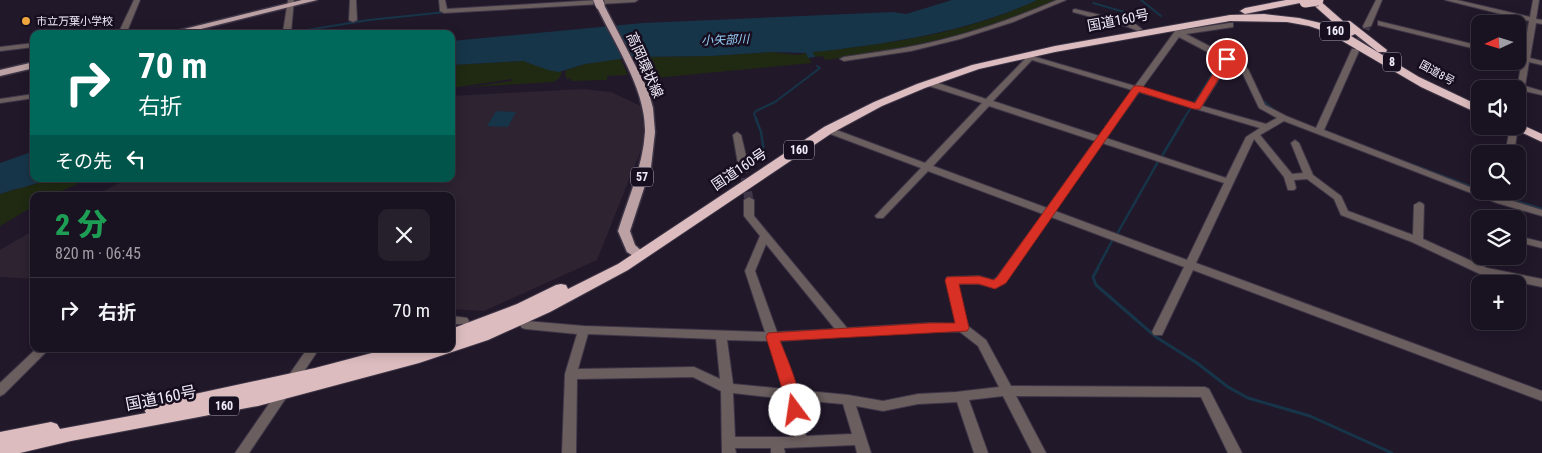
<!DOCTYPE html>
<html lang="ja">
<head>
<meta charset="utf-8">
<style>
  :root { --surface:#191220; --page:#26202d; --text:#f1f3f6; --muted:#9f9ea5; --line:#37323e }
  body { margin:0; font-family:"Roboto Condensed","Noto Sans JP",sans-serif; background:var(--page); color:var(--text); height:100vh; display:flex; flex-direction:column; font-size:19px; white-space:nowrap }
  * { box-sizing:border-box; margin:0 }
  p { font-size:16px; color:var(--muted) }
  .icon { flex:none; width:28px; height:28px; fill:none; stroke:currentColor; stroke-width:2; stroke-linecap:round; stroke-linejoin:round }
  .map { position:relative; flex:1; overflow:hidden }
  .panel { position:absolute; left:30px; top:192px; width:425px; height:160px; display:flex; flex-direction:column; background:var(--surface); border-radius:10px; box-shadow:0 2px 12px #0003,0 0 0 1px var(--line) }
  .panel>* { flex:none }
  .top-card { position:absolute; left:30px; top:30px; width:425px; height:152px; border-radius:10px; box-shadow:0 2px 12px #0003,0 0 0 1px var(--line); background:#00695c; color:#fff; overflow:hidden }
  .needle { width:32px; rotate:266deg }
  .fabs { position:absolute; left:1471px; top:15px; display:grid; gap:10px }
  .fabs a { display:grid; place-items:center; width:55px; height:55px; border-radius:10px; background:var(--surface); box-shadow:0 2px 12px #0003,0 0 0 1px var(--line); font-size:25px }
  .pin { position:absolute; display:grid; place-items:center; width:42px; height:42px; color:#fff; margin:-21px; border:2px solid #fff; border-radius:50%; box-shadow:0 1px 5px #0007 }
  .me { position:absolute; width:55px; margin:-28px; rotate:346deg; stroke-linejoin:round; filter:drop-shadow(0 0 4px #0008) }
  .turn { display:flex; align-items:center; gap:18px; height:105px; padding:0 25px; font-size:22px }
  .turn .icon { width:65px; height:65px; stroke-width:2.5 }
  .turn b { display:block; font-size:35px; line-height:42px }
  .then { display:flex; align-items:center; height:48px; padding:0 25px; background:#0003; gap:10px; font-size:19px }
  .round { display:grid; place-items:center; flex:none; width:52px; height:52px; border-radius:10px; background:var(--page) }
  .head { display:flex; align-items:center; justify-content:space-between; height:85px; padding:0 25px }
  h1 { font-size:30px; font-weight:800; line-height:38px; color:#1e9e55 }
  ul { padding:0; list-style:none }
  li { display:flex; align-items:center; gap:15px; height:65px; padding:0 25px; border-top:1px solid var(--line) }
  li div { flex:1 }
  li b { display:block; font-size:19px }
  li em { font-style:normal }
  .map>svg:first-child { display:block }
</style>
</head>
<body>
<div class="map">
<svg width="1542" height="453" viewBox="0 0 1542 453">
  <rect width="100%" height="100%" fill="#21182a"/>
  <g fill="#2d2331">
    <polygon points="583,89 611,92 641,106 643,125 643,145 597,260 484,311 451,309 451,196 94,196 127,179 451,179 451,96"/>
    <polygon points="34,230 34,279 0,277 0,250"/>
  </g>
  <g fill="#202a12">
    <path d="M 1037,0 L 1061,0 C 983,34 909,48 825,60 L 823,56 L 815,57 L 812,52 C 888,44 968,33 1037,0 Z"/>
    <polygon points="771,52 797,55 806,53 812,63 655,78 653,73 643,74 635,57 711,56"/>
    <polygon points="620,58 628,75 607,76 607,80 571,81 571,78 567,79 565,75 566,70 585,64"/>
    <polygon points="523,61 562,71 560,78 553,82 471,87 512,81 512,79 451,88 451,65"/>
    <path d="M 48,179 L 88,179 L 51,196 L 34,196 L 34,206 L 0,226 L 0,194 C 16,188 34,186 48,179 Z"/>
  </g>
  <g fill="#173549">
    <path d="M 952,0 L 1037,0 C 968,32 888,44 813,52 L 815,57 L 808,58 L 806,53 L 771,52 L 711,56 L 635,57 L 585,64 L 559,72 L 548,70 L 523,61 L 451,65 L 451,41 L 643,23 L 893,12 L 906,14 Z"/>
    <polygon points="496,111 516,112 508,127 487,126"/>
    <path d="M 34,151 L 34,179 L 48,179 C 33,186 16,188 0,194 L 0,163 Z"/>
  </g>
  <g fill="none" stroke-linecap="round" stroke-linejoin="round">
    <g stroke="#173549" stroke-width="2">
      <polyline points="1141,0 1161,16"/>
      <polyline points="1093,3 1128,13 1140,13"/>
      <polyline points="1185,33 1195,39"/>
      <polyline points="282,34 369,20 446,12"/>
      <polyline points="9,98 34,94"/>
      <polyline points="1261,99 1274,110"/>
      <polyline points="1195,102 1222,58"/>
      <polyline points="757,120 754,114 756,111 775,102 820,68 817,66"/>
      <polyline points="1183,120 1192,106"/>
    </g>
    <g stroke="#173549" stroke-width="2.5">
      <polyline points="756,119 761,132 764,152"/>
      <polyline points="1162,156 1184,119"/>
      <polyline points="1397,159 1480,190"/>
      <polyline points="1484,191 1542,209"/>
      <polyline points="1117,234 1159,160"/>
      <polyline points="1097,269 1112,241"/>
    </g>
    <polyline stroke="#173549" stroke-width="3" points="1098,268 1093,277 1096,285 1156,337 1197,363 1228,387 1248,398 1310,416 1392,453"/>
    <polyline stroke="#403849" stroke-width="8" stroke-dasharray="8 4" stroke-linecap="butt" points="1355,51 1367,26"/>
    <polyline stroke="#403849" stroke-width="9" stroke-dasharray="9 5" stroke-linecap="butt" points="743,164 749,200"/>
    <defs>
      <g id="minor">
        <polygon points="134,0 140,0 126,34 118,34"/>
        <polygon points="288,0 294,0 291,32 285,34 283,32"/>
        <polygon points="350,0 356,0 357,20 353,22 349,20"/>
        <polygon points="439,0 445,0 447,9 599,0 638,0 635,2 444,13 440,11"/>
        <path d="M 1057,0 L 1066,0 L 1013,22 L 960,39 L 911,51 L 844,61 L 840,59 L 844,57 C 869,53 895,50 919,45 C 967,35 1013,19 1057,0 Z"/>
        <polygon points="1376,0 1382,0 1371,26 1364,28 1363,26"/>
        <polygon points="1445,0 1457,0 1530,17 1533,0 1539,0 1536,19 1542,20 1542,24 1536,23 1530,58 1542,61 1542,65 1529,62 1525,86 1542,91 1542,95 1524,91 1522,104 1518,106 1517,89 1522,60 1518,59 1518,55 1523,56 1529,21"/>
        <polygon points="1075,9 1134,23 1142,29 1138,31 1128,27 1073,12 1073,10"/>
        <polygon points="1378,21 1480,46 1480,50 1378,25"/>
        <path d="M 1230,23 L 1233,23 L 1233,27 L 1186,34 L 1238,61 L 1248,69 L 1265,105 L 1286,116 L 1316,128 L 1351,51 L 1352,49 L 1358,49 L 1359,51 L 1324,130 L 1480,191 L 1542,210 L 1542,216 L 1497,203 L 1284,121 L 1260,135 L 1292,174 L 1303,173 L 1291,143 L 1295,140 L 1299,143 L 1313,175 L 1341,196 L 1348,211 L 1413,235 L 1414,205 L 1419,202 L 1422,203 L 1424,205 L 1423,239 L 1487,268 L 1542,279 L 1542,287 L 1480,274 L 1412,242 L 1341,215 L 1334,199 L 1307,179 L 1294,180 L 1296,188 L 1294,190 L 1288,190 L 1284,177 L 1254,139 L 1196,263 L 1542,391 L 1542,401 L 1193,270 L 1162,335 L 1154,335 L 1152,332 L 1184,267 L 1051,217 L 1005,283 L 995,288 L 979,284 L 957,284 L 968,326 L 986,340 L 1011,386 L 1205,387 L 1209,389 L 1242,453 L 1228,453 L 1201,397 L 1016,396 L 1046,453 L 1032,453 L 1003,396 L 969,400 L 988,453 L 974,453 L 957,402 L 918,404 L 883,411 L 856,406 L 871,453 L 857,453 L 855,445 L 784,448 L 785,453 L 771,453 L 771,448 L 735,448 L 736,453 L 722,453 L 721,391 L 693,377 L 577,379 L 576,453 L 562,453 L 565,374 L 577,334 L 526,329 L 522,328 L 520,325 L 522,322 L 526,321 L 584,326 L 765,332 L 745,271 L 760,236 L 744,216 L 744,200 L 749,197 L 754,200 L 754,216 L 847,328 L 930,323 L 956,324 L 946,280 L 947,277 L 979,276 L 993,280 L 997,277 L 1043,214 L 928,171 L 883,218 L 877,218 L 875,216 L 877,214 L 921,168 L 825,132 L 824,130 L 825,128 L 831,128 L 925,163 L 982,103 L 926,85 L 926,81 L 932,81 L 986,99 L 1025,59 L 1021,56 L 1025,54 L 1135,86 L 1175,31 ZM 1179,37 L 1223,60 L 1195,103 L 1142,88 ZM 1032,60 L 1132,90 L 1099,136 L 993,101 ZM 1229,63 L 1242,72 L 1259,108 L 1277,118 L 1266,124 L 1202,106 ZM 1139,92 L 1260,128 L 1246,137 L 1226,178 L 1106,138 ZM 989,106 L 1095,141 L 1047,208 L 933,166 ZM 1102,143 L 1224,183 L 1187,260 L 1055,211 ZM 766,244 L 835,329 L 777,332 L 755,271 ZM 930,331 L 960,332 L 978,346 L 999,387 L 956,392 L 918,394 L 883,401 L 848,395 L 797,390 L 780,341 ZM 588,334 L 716,339 L 720,379 L 694,367 L 578,369 ZM 727,340 L 768,341 L 784,389 L 733,384 ZM 733,393 L 787,399 L 794,437 L 735,437 ZM 799,400 L 843,404 L 852,434 L 806,436 Z"/>
        <polygon points="34,43 34,47 0,51 0,47"/>
        <polygon points="34,94 34,98 0,103 0,99"/>
        <polygon points="1513,130 1517,133 1514,154 1505,154 1509,133"/>
        <polygon points="737,132 741,135 748,164 743,167 738,164 733,135"/>
        <polygon points="1518,236 1542,242 1542,248 1518,242"/>
        <polygon points="451,316 467,318 469,321 467,324 451,324"/>
        <polygon points="36,349 49,349 4,394 0,396 0,383"/>
        <polygon points="307,349 319,349 249,453 235,453"/>
      </g>
      <g id="major">
        <polygon points="302,0 317,0 181,34 164,34"/>
        <path d="M 600,2 L 604,5 L 648,90 L 653,108 L 655,132 L 651,167 L 630,231 L 635,245 L 647,256 L 640,260 L 627,252 L 618,231 C 628,199 643,166 645,132 C 646,89 614,43 596,5 Z"/>
        <polygon points="34,62 34,68 0,76 0,70"/>
      </g>
      <g id="highway">
        <polygon points="1286,0 1305,0 1300,3 1245,14 1240,11 1245,8"/>
        <polygon points="1308,0 1319,0 1343,21 1350,21 1387,50 1386,52 1378,52 1355,34 1351,36 1419,77 1480,106 1480,112 1473,111 1421,87 1327,32 1309,26 1287,22 1230,21 1055,52 979,69 925,88 882,106 832,133 628,270 550,312 488,340 419,363 258,406 71,441 20,453 0,453 0,432 51,422 57,424 60,429 146,413 144,410 147,405 153,403 315,368 387,349 417,349 416,352 426,349 451,349 451,329 517,304 556,285 561,284 566,285 568,289 618,264 824,127 874,102 917,84 972,65 1055,46 1230,15 1264,14 1299,18 1325,24 1344,32"/>
        <polygon points="1518,123 1542,134 1542,142 1508,126 1518,126"/>
      </g>
    </defs>
    <use href="#minor" stroke="#3e3647" stroke-width="2"/>
    <use href="#major" stroke="#3e3647" stroke-width="3"/>
    <use href="#highway" stroke="#3e3647" stroke-width="2"/>
    <use href="#minor" fill="#6b5e5f" fill-rule="evenodd"/>
    <use href="#major" fill="#bca1a4" fill-rule="evenodd"/>
    <use href="#highway" fill="#dcbcbf" fill-rule="evenodd"/>
    <defs>
      <polyline id="major-bridge" points="598,0 600,5"/>
      <polyline id="highway-bridge" points="1305,2 1318,0"/>
    </defs>
    <use href="#major-bridge" stroke="#3e3647" stroke-width="11" stroke-linecap="butt"/>
    <use href="#highway-bridge" stroke="#3e3647" stroke-width="12" stroke-linecap="butt"/>
    <use href="#major-bridge" stroke="#bca1a4" stroke-width="9"/>
    <use href="#highway-bridge" stroke="#dcbcbf" stroke-width="11"/>
  </g>
  <path fill="#d93025" stroke="#8d1f18" d="M 1227,56 L 1231,59 L 1200,109 L 1194,109 L 1139,92 L 1006,283 L 995,289 L 979,284 L 959,284 L 969,328 L 967,331 L 780,341 C 786,355 806,402 800,414 L 795,415 L 790,414 L 766,337 L 768,333 L 930,323 L 955,323 L 945,280 L 947,277 L 979,276 L 994,280 L 997,277 L 1134,86 L 1141,86 L 1195,103 L 1222,59 Z"/>
  <circle fill="#efa73d" stroke="#170f20" stroke-width="2" cx="26" cy="21" r="5"/>
  <g text-anchor="middle" dominant-baseline="central" stroke-width="5" stroke-linejoin="round" paint-order="stroke">
    <g font-size="11" fill="#f1ecf9" stroke="#170f20" text-anchor="start">
      <text x="36" y="21">市立万葉小学校</text>
    </g>
    <g font-size="11" fill="#f1ecf9" stroke="#170f20">
      <text transform="translate(1437 73) rotate(29)">国道8号</text>
    </g>
    <g fill="#170f20" stroke="#b0aab8" stroke-width="1">
      <rect x="1320" y="21.5" width="30" height="19" rx="4"/>
      <rect x="1383" y="52.5" width="18" height="19" rx="4"/>
      <rect x="784" y="140.5" width="30" height="19" rx="4"/>
      <rect x="631" y="167.5" width="22" height="19" rx="4"/>
      <rect x="209" y="396.5" width="30" height="19" rx="4"/>
    </g>
    <g font-size="12" font-weight="bold" fill="#f1ecf9">
      <text x="1335" y="31">160</text>
      <text x="1392" y="62">8</text>
      <text x="799" y="150">160</text>
      <text x="642" y="177">57</text>
      <text x="224" y="406">160</text>
    </g>
    <g font-size="12" font-style="italic" fill="#97cff7" stroke="#170f20">
      <text transform="translate(725 40) rotate(-2)">小矢部川</text>
    </g>
    <g font-size="14" fill="#f1ecf9" stroke="#170f20">
      <text transform="translate(1118 20) rotate(-11)">国道160号</text>
      <text transform="translate(645 65) rotate(66)">高岡環状線</text>
      <text transform="translate(739 169) rotate(-34)">国道160号</text>
    </g>
    <g font-size="16" fill="#f1ecf9" stroke="#170f20">
      <text transform="translate(161 398) rotate(-11)">国道160号</text>
    </g>
  </g>
</svg>
<div class="fabs">
<a><svg class="needle" viewBox="-14 -14 28 28"><path d="M0-13l5 13h-10z" fill="#e53935"/><path d="M0 13l5-13h-10z" fill="#9f9ea5"/></svg></a>
<a><svg class="icon" aria-label="sound" viewBox="0 0 24 24"><path d="M4 9h4l5-4v14l-5-4H4zM17 9q2 3 0 6"/></svg></a>
<a><svg class="icon" aria-label="search" viewBox="0 0 24 24"><circle cx="10" cy="10" r="6"/><path d="M15 15l6 6"/></svg></a>
<a><svg class="icon" aria-label="layers" viewBox="0 0 24 24"><path d="M12 4l9 5-9 5-9-5zM3 14l9 5 9-5"/></svg></a>
<a>+</a>
</div>
<div class="pin" style="left:1227px;top:59px;background:#d93025"><svg class="icon" aria-label="arrive" viewBox="0 0 24 24"><path d="M6 21V4h12l-3 4 3 4H6"/></svg></div>
<svg class="me" style="left:795px;top:410px" viewBox="-20 -20 40 40"><circle r="19" fill="#fff"/><path d="M0-13L10 11 0 6-10 11z" fill="#d93025"/></svg>
<div class="top-card">
<div class="turn"><svg class="icon" aria-label="right" viewBox="0 0 24 24"><path d="M7 20v-9h11M14 6l5 5-5 5"/></svg><div><b>70 m</b>右折</div></div>
<div class="then">その先<svg class="icon" aria-label="left" viewBox="0 0 24 24"><path d="M17 20v-9H6M10 6l-5 5 5 5"/></svg></div>
</div>
<section class="panel">
<div class="head"><div><h1>2 分</h1><p>820 m · 06:45</p></div><a class="round"><svg class="icon" aria-label="close" viewBox="0 0 24 24"><path d="M6 6l12 12M18 6L6 18"/></svg></a></div>
<ul>
<li><svg class="icon" aria-label="right" viewBox="0 0 24 24"><path d="M7 20v-9h11M14 6l5 5-5 5"/></svg><div><b>右折</b></div><em>70 m</em></li>
</ul>
</section>
</div>
</body>
</html>
